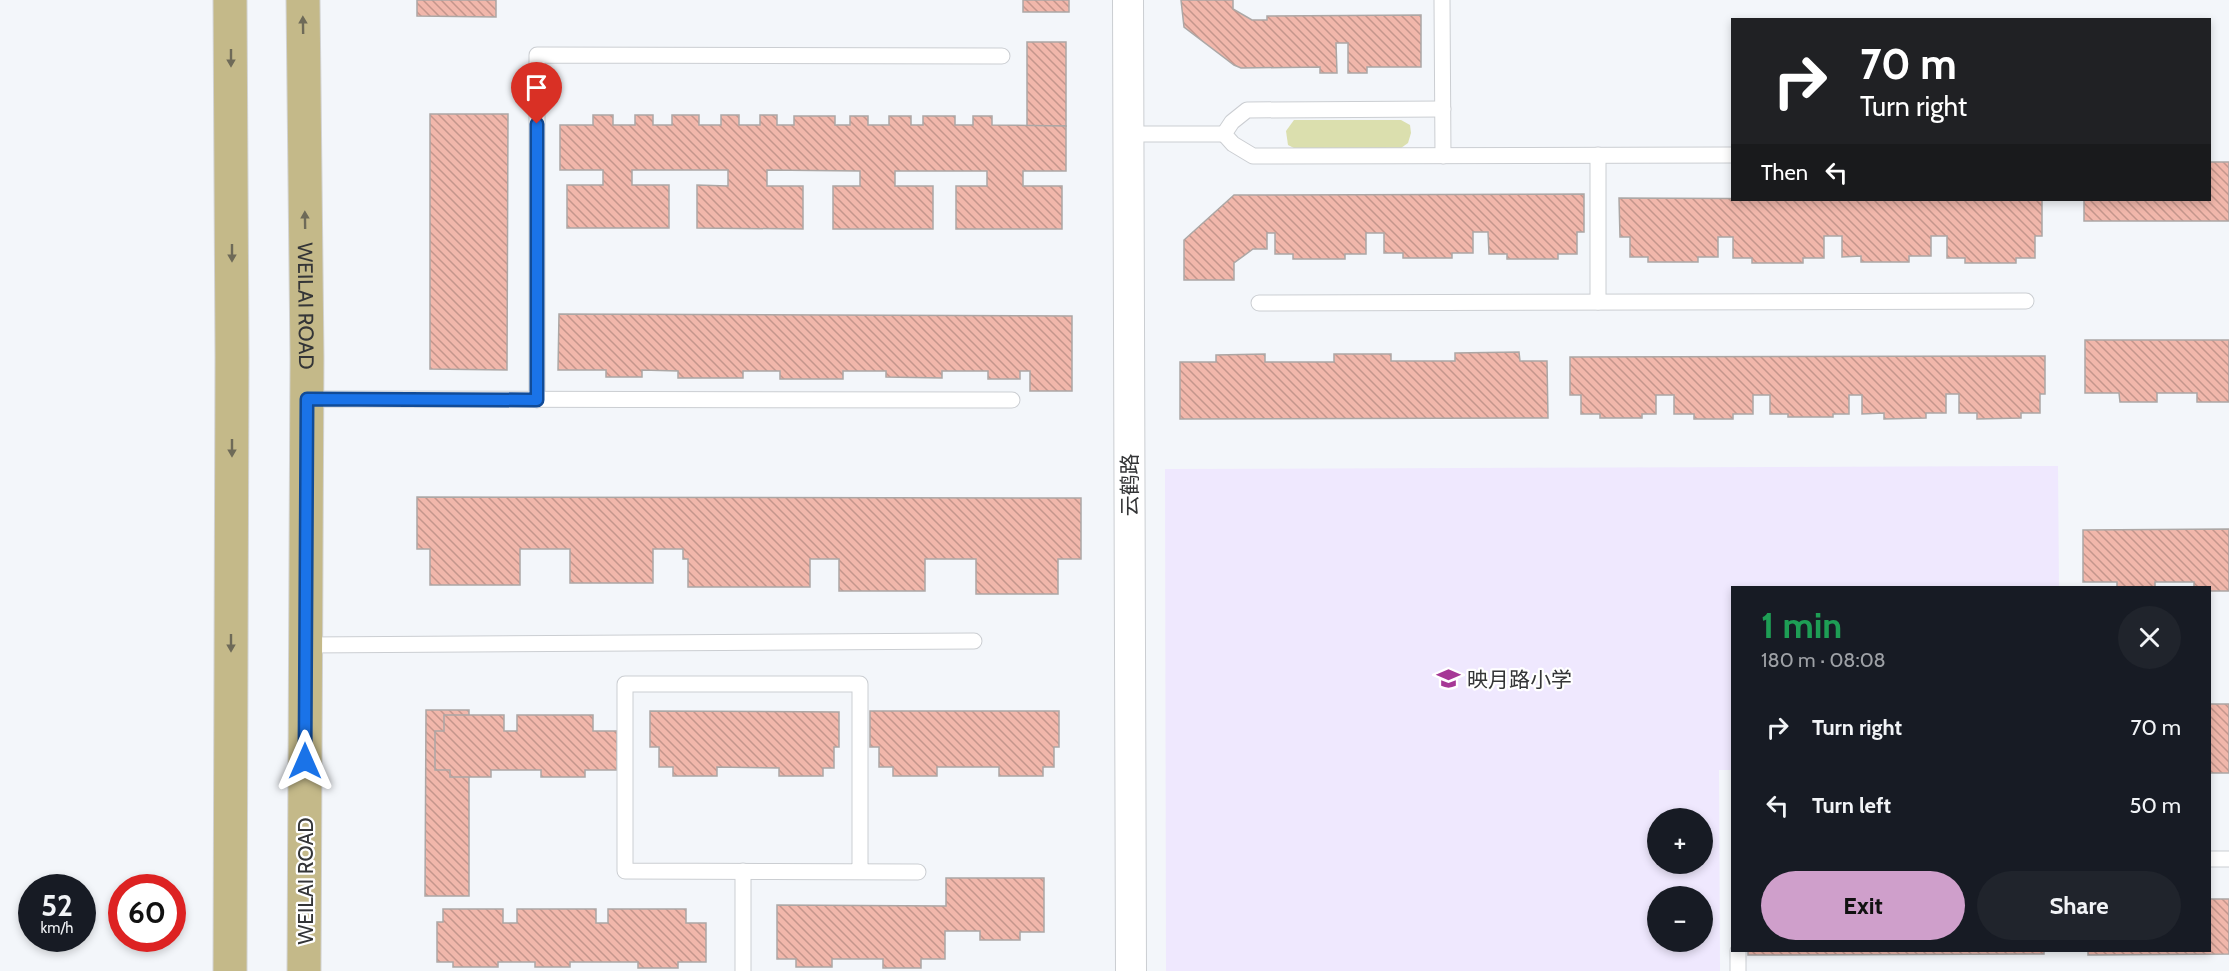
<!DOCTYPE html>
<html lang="en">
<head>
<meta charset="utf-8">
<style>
  :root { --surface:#171b24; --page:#20242c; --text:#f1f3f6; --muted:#9ea1a6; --accent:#cf9fcb }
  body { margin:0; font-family:Cabin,"Noto Sans SC",sans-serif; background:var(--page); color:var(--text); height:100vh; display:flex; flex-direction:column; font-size:22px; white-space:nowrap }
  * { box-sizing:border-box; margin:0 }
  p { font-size:20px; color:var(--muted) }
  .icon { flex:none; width:33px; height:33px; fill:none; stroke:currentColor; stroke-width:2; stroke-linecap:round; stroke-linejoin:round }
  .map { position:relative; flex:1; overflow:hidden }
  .side { position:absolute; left:1731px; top:586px; width:480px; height:366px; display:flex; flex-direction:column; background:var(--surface); border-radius:0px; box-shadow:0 3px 9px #0003 }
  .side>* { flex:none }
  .top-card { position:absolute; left:1731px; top:18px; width:480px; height:183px; border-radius:0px; box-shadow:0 3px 9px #0003; background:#202124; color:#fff; overflow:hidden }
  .fabs { position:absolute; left:1647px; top:808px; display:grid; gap:12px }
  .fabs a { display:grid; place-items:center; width:66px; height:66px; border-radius:50%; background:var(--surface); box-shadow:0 3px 9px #0003; font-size:30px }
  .speed { position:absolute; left:18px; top:874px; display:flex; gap:12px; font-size:30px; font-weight:700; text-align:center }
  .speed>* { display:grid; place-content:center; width:78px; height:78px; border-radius:50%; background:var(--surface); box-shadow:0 3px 9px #0003; line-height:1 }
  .speed small { font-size:15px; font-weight:400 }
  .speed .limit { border:9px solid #d22; background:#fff; color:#111 }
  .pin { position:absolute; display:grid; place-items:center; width:51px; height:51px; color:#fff; margin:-62px -26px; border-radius:50% 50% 50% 0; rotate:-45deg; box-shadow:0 0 6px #0007 }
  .pin .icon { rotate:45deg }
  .me { position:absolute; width:66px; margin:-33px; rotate:0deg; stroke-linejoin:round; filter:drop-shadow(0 0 4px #0008) }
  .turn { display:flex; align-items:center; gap:21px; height:126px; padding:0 30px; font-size:27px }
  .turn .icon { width:78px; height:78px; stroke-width:2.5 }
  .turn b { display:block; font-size:42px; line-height:51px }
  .then { display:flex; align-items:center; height:57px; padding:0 30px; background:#0003; gap:12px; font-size:22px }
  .round { display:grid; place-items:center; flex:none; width:63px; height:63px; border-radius:32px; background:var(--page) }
  .summary { display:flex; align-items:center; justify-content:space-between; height:102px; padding:0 30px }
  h1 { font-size:36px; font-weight:700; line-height:45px; color:#1e9e55 }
  .primary-button { display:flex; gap:12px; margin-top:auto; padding:12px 30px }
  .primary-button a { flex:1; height:69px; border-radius:36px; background:var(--accent); color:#111; font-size:24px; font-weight:700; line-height:69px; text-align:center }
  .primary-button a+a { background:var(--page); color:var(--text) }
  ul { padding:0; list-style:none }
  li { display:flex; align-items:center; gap:18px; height:78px; padding:0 30px }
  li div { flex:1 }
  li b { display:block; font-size:22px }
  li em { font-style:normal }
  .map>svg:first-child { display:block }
</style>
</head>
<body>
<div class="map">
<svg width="2229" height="971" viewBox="0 0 2229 971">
  <defs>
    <pattern id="building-back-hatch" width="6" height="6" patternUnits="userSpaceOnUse" patternTransform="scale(1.5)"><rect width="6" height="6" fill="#f1b7ab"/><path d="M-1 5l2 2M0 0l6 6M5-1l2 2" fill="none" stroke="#c4968c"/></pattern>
  </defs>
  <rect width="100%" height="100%" fill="#f3f6fa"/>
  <path fill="#efe8fe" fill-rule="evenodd" d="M 2058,466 L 2059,588 L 1732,588 L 1732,770 L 1719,770 L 1720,971 L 1166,971 L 1165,469 ZM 1658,819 L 1702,819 L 1702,864 L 1658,864 ZM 1658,897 L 1702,897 L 1702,942 L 1658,942 Z"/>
  <polygon fill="#dbdfae" points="1294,120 1401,120 1410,125 1411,133 1408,143 1401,148 1294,148 1288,145 1286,131"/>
  <g fill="url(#building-back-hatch)" stroke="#aca7a5" stroke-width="1.5">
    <polygon points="417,0 496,0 496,17 417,16"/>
    <rect x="1023" y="0" width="46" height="12"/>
    <polygon points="1181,0 1233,0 1233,9 1252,20 1267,20 1267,16 1421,15 1421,67 1367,67 1367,73 1348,73 1348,43 1336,43 1337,73 1320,73 1320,67 1241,68 1234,65 1184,27"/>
    <rect x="1027" y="42" width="39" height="84"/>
    <polygon points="430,114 508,114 507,370 430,369"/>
    <polygon points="593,115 613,115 613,125 635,125 635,115 653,115 653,125 672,125 672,115 699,115 699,125 721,125 721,115 739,115 739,125 760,125 760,115 777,115 777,125 794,125 794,116 835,116 835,125 850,125 850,116 868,116 868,125 889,125 889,116 911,116 911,125 923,125 923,116 955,116 955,125 973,125 973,116 992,116 992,125 1066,126 1066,171 1023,171 1023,186 1062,186 1062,229 956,229 956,186 987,186 987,171 895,171 895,186 933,186 933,229 833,229 833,186 860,186 860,171 767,170 767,186 803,186 803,229 697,228 697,185 728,186 728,170 632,170 632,185 669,185 669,228 567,228 567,185 603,185 603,170 560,170 560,125 593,125"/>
    <polygon points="2210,162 2229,162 2229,221 2084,221 2084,200 2210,200"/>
    <polygon points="1584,194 1584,232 1577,232 1577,254 1558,254 1558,259 1507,259 1507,254 1489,254 1488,232 1473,232 1473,253 1452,253 1452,258 1403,258 1403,253 1384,253 1384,233 1366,233 1366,254 1345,254 1345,259 1293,259 1293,254 1275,254 1275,233 1267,233 1267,249 1253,249 1234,263 1234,280 1184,280 1184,240 1234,195"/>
    <polygon points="1619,198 2042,200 2042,236 2035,236 2035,258 2016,258 2016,263 1965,263 1965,258 1947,258 1947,236 1931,236 1931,256 1909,256 1909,262 1861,262 1861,256 1842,257 1842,236 1824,236 1824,258 1803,258 1803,263 1752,263 1752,258 1733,258 1733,237 1718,237 1718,257 1698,257 1698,262 1648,262 1648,257 1630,257 1630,237 1620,237"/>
    <polygon points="559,314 1072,316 1072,391 1030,391 1030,371 1020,371 1020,379 988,379 988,371 942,371 942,378 886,377 886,371 843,371 843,379 780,379 780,371 743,371 743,378 678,378 678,371 642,370 642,377 606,377 606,370 558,370"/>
    <polygon points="2085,340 2229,340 2229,402 2197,402 2197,393 2157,393 2157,402 2120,402 2119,393 2085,393"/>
    <polygon points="1519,352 1520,361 1547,361 1548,418 1180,419 1180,362 1216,362 1216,355 1265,354 1265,362 1334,362 1334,354 1391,354 1391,361 1455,361 1455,353"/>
    <polygon points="2045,356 2045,394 2040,394 2040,413 2021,413 2021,418 1977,419 1977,413 1959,413 1959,394 1946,394 1946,413 1926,413 1926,418 1884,419 1884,413 1862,414 1862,395 1849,395 1849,414 1833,414 1833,417 1788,417 1788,414 1770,414 1770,395 1753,395 1753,414 1733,414 1733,419 1694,419 1694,414 1674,414 1674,395 1656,395 1656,414 1642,414 1642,418 1600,418 1600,414 1581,414 1581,395 1570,395 1570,357"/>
    <polygon points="417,497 1081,498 1081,559 1058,559 1058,594 976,594 976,559 925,559 925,591 839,591 839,559 810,559 810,587 688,587 688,559 683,559 683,549 653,549 653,583 570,583 570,549 520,549 520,585 430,585 430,549 417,549"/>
    <polygon points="2229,529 2229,591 2210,591 2210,588 2194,588 2194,582 2155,582 2155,588 2117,588 2117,582 2083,582 2083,530"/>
    <rect x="2210" y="704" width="19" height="69"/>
    <polygon points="426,710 469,710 469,896 425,896"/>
    <polygon points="650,711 839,712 839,747 834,747 834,768 823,768 823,776 779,776 779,768 717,767 717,776 673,776 673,767 659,767 659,747 650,747"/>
    <polygon points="870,711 1059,711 1059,747 1054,747 1054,767 1043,767 1043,776 999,776 999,767 937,767 937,776 893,776 893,767 879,767 879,747 870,747"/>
    <polygon points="444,715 504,715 504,731 517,731 517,715 593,715 593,731 617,731 617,770 585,770 585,777 541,777 541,770 491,770 491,777 450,777 450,770 435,770 435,731 444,731"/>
    <polygon points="946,878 1044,878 1044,932 1020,932 1020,940 980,940 980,931 945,931 945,959 921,959 921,968 883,968 883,959 832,959 832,967 796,967 796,959 777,959 777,905 946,906"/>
    <polygon points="2210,899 2229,899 2229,954 2088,955 2088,951 2210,951"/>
    <polygon points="443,909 503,909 503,923 517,923 517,909 596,909 596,923 608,923 608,909 686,909 686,923 706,923 706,962 678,962 678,968 638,968 638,962 570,962 570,967 535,967 535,962 498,962 498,967 453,967 453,962 437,962 437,922 443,922"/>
    <polygon points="1748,951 2044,951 2044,954 1748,955"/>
  </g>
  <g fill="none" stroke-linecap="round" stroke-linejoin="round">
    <defs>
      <g id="service">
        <polyline points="1442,0 1443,156"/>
        <polyline points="1443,109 1247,110 1232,122 1224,134 1233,144 1253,156 1732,155"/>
        <polyline points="1129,134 1224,134"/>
        <polyline points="1598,155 1598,302"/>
        <polyline points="1259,303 2026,301"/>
        <polyline points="307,399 1012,400"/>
        <polyline points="537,400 537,55 1002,56"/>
        <polyline points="306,645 974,641"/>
        <polyline points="2210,859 2229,859"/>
        <polyline points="743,871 743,971"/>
        <path d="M 860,872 L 860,684 L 625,684 L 625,871 C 723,871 820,872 918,872"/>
        <polyline points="1738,951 1738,971"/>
      </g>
      <polyline id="minor" points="1128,0 1131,971"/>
      <g id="primary">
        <path id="s1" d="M 303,0 L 307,358 L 304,971"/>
        <polyline points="230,971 232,357 230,0"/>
      </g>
    </defs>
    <use href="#service" stroke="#cbced2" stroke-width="17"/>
    <use href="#minor" stroke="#cbced2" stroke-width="32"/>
    <use href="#primary" stroke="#d2d3d3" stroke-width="35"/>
    <use href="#service" stroke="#fff" stroke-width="15"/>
    <use href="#minor" stroke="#fff" stroke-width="30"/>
    <use href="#primary" stroke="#c4b989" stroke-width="33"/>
  </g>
  <defs><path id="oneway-solid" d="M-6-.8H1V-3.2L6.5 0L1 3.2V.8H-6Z" transform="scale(1.5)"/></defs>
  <g fill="#6e6a58">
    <use href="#oneway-solid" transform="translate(303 25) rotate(-91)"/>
    <use href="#oneway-solid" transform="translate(231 58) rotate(90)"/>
    <use href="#oneway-solid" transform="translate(305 220) rotate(-91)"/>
    <use href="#oneway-solid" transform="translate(232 253) rotate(90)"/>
    <use href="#oneway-solid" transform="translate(232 448) rotate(90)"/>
    <use href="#oneway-solid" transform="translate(231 643) rotate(90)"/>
  </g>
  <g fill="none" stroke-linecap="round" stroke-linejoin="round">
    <defs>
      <polyline id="route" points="305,761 307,399 537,400 537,124"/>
    </defs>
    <use href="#route" stroke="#114b97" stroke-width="15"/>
    <use href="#route" stroke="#1a73e8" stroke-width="10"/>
  </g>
  <defs>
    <symbol id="school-bare" viewBox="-9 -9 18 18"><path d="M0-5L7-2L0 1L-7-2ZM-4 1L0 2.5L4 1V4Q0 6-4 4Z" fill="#a63896" stroke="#fff" stroke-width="2.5" paint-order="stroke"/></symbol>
  </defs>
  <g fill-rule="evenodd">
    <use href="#school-bare" x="1432" y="662" width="33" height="33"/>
  </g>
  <g text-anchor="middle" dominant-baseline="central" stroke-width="4.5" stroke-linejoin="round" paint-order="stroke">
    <g font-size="21" fill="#343537" stroke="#fff">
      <text stroke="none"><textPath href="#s1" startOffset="306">WEILAI ROAD</textPath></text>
      <text transform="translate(1129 485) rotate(-90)">云鹤路</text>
      <text transform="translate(305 881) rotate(-90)">WEILAI ROAD</text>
    </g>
    <g font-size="21" fill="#343537" stroke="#fff" text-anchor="start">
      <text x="1467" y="679">映月路小学</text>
    </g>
  </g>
</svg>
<div class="fabs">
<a>+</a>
<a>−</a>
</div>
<div class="speed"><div>52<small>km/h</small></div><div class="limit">60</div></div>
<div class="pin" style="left:537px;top:124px;background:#d93025"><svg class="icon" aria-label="arrive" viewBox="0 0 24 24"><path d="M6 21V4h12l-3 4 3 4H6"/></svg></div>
<svg class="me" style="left:305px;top:761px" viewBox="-20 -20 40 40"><path d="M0-17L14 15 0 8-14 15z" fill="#1a73e8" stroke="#fff" stroke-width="4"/></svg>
<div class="top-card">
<div class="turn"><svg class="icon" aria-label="right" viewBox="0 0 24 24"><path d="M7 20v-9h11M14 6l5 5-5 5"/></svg><div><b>70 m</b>Turn right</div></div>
<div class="then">Then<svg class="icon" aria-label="left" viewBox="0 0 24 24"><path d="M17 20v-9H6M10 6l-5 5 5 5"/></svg></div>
</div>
<section class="side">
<div class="summary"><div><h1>1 min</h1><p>180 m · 08:08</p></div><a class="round"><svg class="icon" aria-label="close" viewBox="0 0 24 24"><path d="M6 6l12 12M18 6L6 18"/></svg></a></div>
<ul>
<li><svg class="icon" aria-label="right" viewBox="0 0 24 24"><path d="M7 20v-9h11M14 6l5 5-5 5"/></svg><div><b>Turn right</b></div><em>70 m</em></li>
<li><svg class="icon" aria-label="left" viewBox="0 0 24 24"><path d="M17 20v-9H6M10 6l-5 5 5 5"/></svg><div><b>Turn left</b></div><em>50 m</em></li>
</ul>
<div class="primary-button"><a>Exit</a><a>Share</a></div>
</section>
</div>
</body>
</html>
